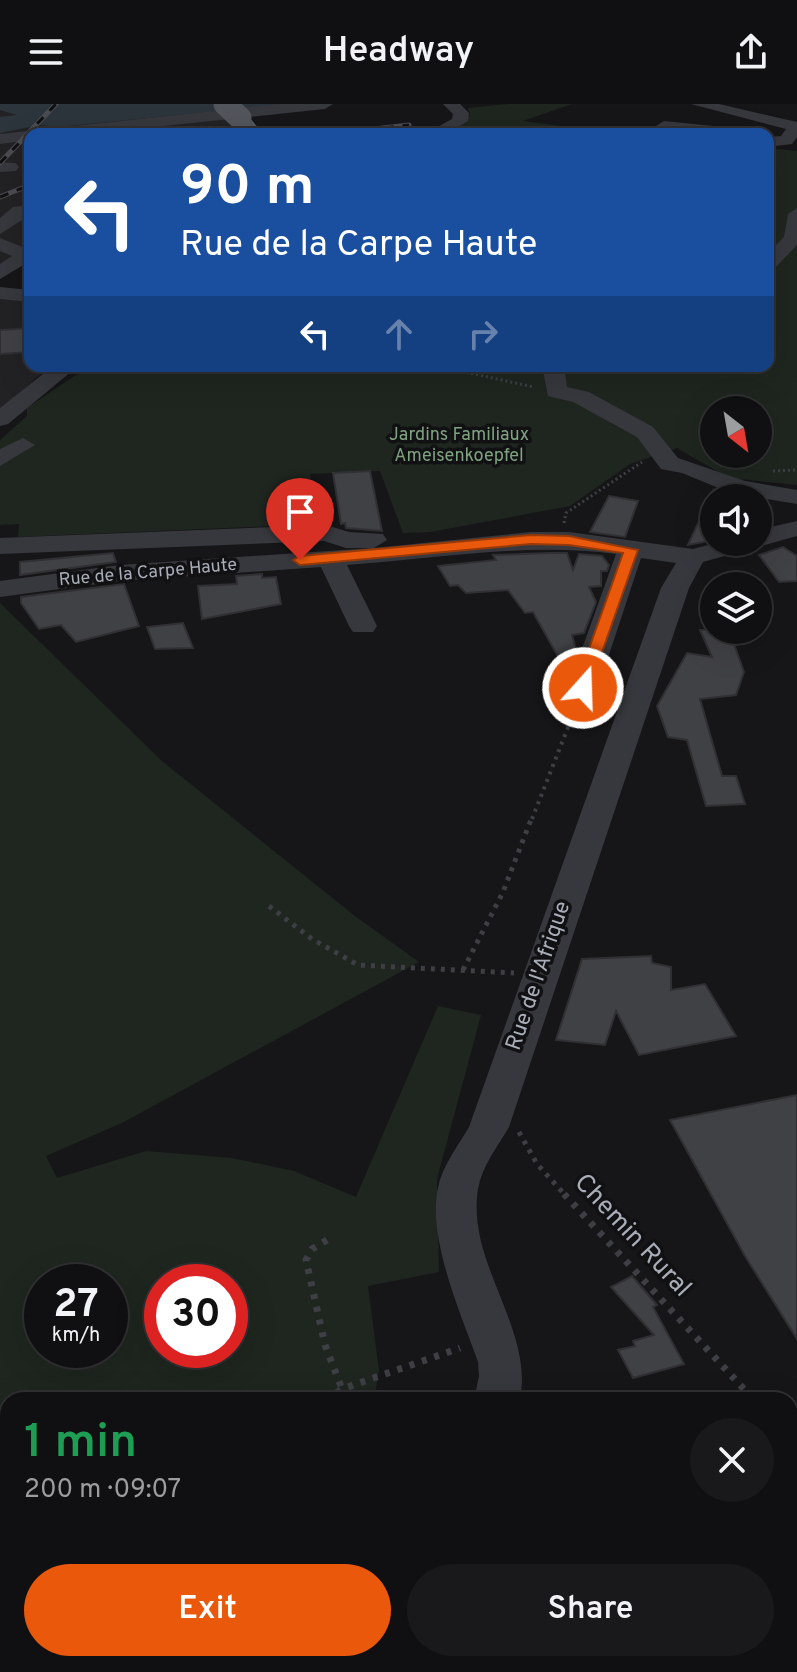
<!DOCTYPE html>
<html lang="en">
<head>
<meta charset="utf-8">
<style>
  :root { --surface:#101012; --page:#19191b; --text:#f1f3f6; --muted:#9c9d9f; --line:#303032; --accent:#ea580c }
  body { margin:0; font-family:Overpass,sans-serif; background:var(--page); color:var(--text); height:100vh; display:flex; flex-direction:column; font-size:30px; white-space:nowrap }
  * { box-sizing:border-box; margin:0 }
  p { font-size:26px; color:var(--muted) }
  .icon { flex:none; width:44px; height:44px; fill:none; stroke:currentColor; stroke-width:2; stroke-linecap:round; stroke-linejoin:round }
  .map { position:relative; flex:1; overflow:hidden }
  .details { position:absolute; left:0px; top:1288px; width:798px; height:280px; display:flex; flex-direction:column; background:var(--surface); border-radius:24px 24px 0 0; box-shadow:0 8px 32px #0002,0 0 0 2px var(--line) }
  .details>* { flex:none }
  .top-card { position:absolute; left:24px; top:24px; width:750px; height:244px; border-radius:16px; box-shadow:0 8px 32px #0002,0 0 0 2px var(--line); background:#1a4fa0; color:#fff; overflow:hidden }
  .needle { width:52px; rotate:149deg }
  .buttons { position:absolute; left:700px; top:292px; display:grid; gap:16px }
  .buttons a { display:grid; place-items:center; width:72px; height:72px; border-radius:50%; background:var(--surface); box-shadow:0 8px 32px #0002,0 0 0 2px var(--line); font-size:40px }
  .speed { position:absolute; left:24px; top:1160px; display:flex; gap:16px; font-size:40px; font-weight:700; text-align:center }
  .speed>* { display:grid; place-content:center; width:104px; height:104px; border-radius:50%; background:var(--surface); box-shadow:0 8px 32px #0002,0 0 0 2px var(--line); line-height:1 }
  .speed small { font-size:20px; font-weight:400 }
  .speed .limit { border:12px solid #d22; background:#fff; color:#111 }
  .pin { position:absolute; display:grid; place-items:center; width:68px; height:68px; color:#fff; margin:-82px -34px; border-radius:50% 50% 50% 0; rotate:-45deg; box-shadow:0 0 8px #0007 }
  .pin .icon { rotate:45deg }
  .me { position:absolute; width:88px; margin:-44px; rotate:20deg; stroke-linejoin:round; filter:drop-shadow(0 0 6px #0008) }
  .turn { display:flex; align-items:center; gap:28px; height:168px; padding:0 24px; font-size:36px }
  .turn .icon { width:104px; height:104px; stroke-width:2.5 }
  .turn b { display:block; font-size:56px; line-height:68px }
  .lanes { display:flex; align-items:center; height:76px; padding:0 24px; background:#0003; justify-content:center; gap:40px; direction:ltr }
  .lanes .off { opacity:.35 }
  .round { display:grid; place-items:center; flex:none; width:84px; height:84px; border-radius:42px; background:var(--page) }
  .overview { display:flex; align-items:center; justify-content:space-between; height:136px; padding:0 24px }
  h1 { font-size:48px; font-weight:600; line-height:60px; color:#1e9e55 }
  .action { display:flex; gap:16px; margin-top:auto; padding:16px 24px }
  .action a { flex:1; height:92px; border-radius:48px; background:var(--accent); color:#fff; font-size:32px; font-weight:600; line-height:92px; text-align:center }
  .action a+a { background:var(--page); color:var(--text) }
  header { display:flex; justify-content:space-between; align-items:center; height:104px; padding:0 24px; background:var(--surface); font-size:36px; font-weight:600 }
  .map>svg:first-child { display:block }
</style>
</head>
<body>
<header><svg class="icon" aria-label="menu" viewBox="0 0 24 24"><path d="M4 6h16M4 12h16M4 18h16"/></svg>Headway<svg class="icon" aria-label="share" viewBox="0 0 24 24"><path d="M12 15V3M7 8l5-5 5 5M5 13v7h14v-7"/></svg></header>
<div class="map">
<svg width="797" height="1568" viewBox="0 0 797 1568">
  <rect width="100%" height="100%" fill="#161618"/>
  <g fill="#222225">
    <polygon points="0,0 211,0 239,24 240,30 30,30 30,143 0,162"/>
    <polygon points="0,192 30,193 30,262 50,262 0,306"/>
  </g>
  <g fill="#1e261f" fill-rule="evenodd">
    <polygon points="508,0 572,0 523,17 622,30 445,30 460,22 470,11 468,4"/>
    <path d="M 768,44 L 797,47 L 797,381 L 729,374 L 677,344 L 630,360 L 570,402 L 430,428 L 403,429 L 380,367 L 310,370 L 318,420 L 18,433 L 19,420 L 0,421 L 0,336 L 27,312 L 27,304 L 89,262 L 768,262 ZM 714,306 L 758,306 L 758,350 L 714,350 Z"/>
    <path d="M 0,499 L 162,657 L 355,812 L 419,858 L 122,1019 L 46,1052 L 57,1074 L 146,1047 L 232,1054 L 294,1067 L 356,1093 L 438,902 L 481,911 L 437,1075 L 439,1168 L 368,1182 L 379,1267 L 374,1296 L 8,1296 L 8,1560 L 468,1560 L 470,1568 L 0,1568 ZM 42,1178 L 110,1178 L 110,1246 L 42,1246 ZM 162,1178 L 230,1178 L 230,1246 L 162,1246 Z"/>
    <polygon points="797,1413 797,1568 697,1568 695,1560 790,1560 790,1414"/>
  </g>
  <polygon fill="#2c353c" points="0,0 287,0 59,23 40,21 0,29 0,13 17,11 0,6"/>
  <g fill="#404145" stroke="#303034" stroke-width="2">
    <polygon points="30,224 30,248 0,250 0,226"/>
    <polygon points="370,367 382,427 346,424 345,419 341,420 333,369"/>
    <polygon points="714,385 714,436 688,441"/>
    <polygon points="609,392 638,397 625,433 590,428"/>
    <polygon points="783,443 797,452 797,477 779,478 759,451"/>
    <polygon points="113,449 116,458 20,471 20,458"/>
    <polygon points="549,449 567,449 573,466 579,450 602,452 609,461 607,467 601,467 601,482 589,483 596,498 584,529 572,531 577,549 569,572 533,508 525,509 508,486 466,489 458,481 450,482 438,462 496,456 493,451"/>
    <polygon points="262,470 262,474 276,473 281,500 202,515 198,482 237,480 236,472"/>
    <polygon points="124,480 139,522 76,538 61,521 39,525 21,499 21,493"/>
    <polygon points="183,519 193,544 155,545 147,523"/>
    <polygon points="700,526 729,526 744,568 736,591 700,595 722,672 736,672 745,700 706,702 687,636 668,633 657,602 687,549 712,553"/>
    <polygon points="651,852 652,859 671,863 671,886 705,880 736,932 639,951 616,907 605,941 556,936 582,855"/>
    <polygon points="797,991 797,1235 745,1152 670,1016"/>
    <polygon points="632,1172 657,1201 653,1203 684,1260 633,1274 618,1246 635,1242 633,1237 654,1231 611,1183"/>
  </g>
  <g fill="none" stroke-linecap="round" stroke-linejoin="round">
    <g stroke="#3d3f44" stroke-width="3" stroke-dasharray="2 3" stroke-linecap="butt">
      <polyline points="437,262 534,283"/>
      <polyline points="773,367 797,366"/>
      <polyline points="564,419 566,409 642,358"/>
    </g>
    <polyline stroke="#3d3f44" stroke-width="4" stroke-dasharray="3 5" stroke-linecap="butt" points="532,715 576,603"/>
    <g stroke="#3d3f44" stroke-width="5" stroke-dasharray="4 6" stroke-linecap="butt">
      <polyline points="269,802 312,835 358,861 514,869"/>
      <polyline points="463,866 503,788 532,713"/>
      <polyline points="519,1028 537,1060 566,1092"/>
    </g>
    <g stroke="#3d3f44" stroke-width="7" stroke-dasharray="5 8" stroke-linecap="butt">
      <polyline points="564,1090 754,1296"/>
      <polyline points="327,1136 312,1145 306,1156 325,1241 342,1285"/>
      <polyline points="326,1296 342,1285 460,1244"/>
      <polyline points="790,1340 797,1349"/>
    </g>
    <g fill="#37383d" fill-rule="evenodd">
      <polygon points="280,0 333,0 325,5 88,30 30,30 30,36 0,40 0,30"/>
      <polygon points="443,0 460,0 469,9 468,17 446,30 425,30 452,15 453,10"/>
      <polygon points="691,0 719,0 797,18 797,33 792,40 768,43 768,33 781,32 786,25"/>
      <polygon points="664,17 742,25 750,30 658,25 656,22"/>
      <polygon points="0,58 16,59 19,63 16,67 0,68"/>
      <polygon points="30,101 30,111 0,130 0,114 13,103"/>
      <polygon points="797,104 797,141 775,164 768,166 768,149 784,133 788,110"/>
      <polygon points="0,134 30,146 30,157 0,175 0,160 12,152 0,147"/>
      <polygon points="0,183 30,186 30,198 0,195"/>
      <polygon points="53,262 78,262 8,320 0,322 0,304"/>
      <polygon points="542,262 564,262 567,283 589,288 653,323 678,354 745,377 797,386 797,400 731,389 682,369 661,365 637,333 573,298 548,292"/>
      <polygon points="23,334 35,341 0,362 0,345"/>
      <path d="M 797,417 L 797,432 L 703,458 L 689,484 L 509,1023 C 498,1042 482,1062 478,1085 C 466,1159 534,1224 520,1296 L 474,1296 L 479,1272 L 478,1258 C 461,1210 427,1134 438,1084 C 442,1062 458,1042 469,1023 L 661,484 L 676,459 L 641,454 L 598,584 L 593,590 L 573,590 L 568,584 L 616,450 C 526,438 437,455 347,461 L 377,522 L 373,528 L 353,528 L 349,522 L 321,463 L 120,477 L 0,493 L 0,477 L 120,461 L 373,444 L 346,444 L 324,437 L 0,450 L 0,434 L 326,421 L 349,428 L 383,430 L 387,436 L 374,444 L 531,428 L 569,428 L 693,445 L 719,438 L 758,438 L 758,426 Z"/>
      <polygon points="469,1560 521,1560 523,1568 471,1568"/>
    </g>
    <polygon fill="#53555c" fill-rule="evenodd" points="240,8 247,10 263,30 241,30 230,14"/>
    <defs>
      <g id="rail">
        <polyline points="331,30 409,21"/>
        <polyline points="0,59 56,0"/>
        <polyline points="0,93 30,81"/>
      </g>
    </defs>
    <use href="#rail" stroke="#4a4c52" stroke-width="5"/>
    <use href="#rail" stroke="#111113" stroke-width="3" stroke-dasharray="9" stroke-linecap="butt"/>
    <polyline stroke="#53555c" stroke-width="23" points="225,0 240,14"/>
  </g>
  <polygon fill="#ea580c" stroke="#983908" stroke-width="2" points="531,431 569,432 638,446 588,588 575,584 623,449 569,441 531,440 300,461 293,456 300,452"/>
  <g text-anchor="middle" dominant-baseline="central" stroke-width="7" stroke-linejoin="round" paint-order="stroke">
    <g font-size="18" fill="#7fa381" stroke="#111113">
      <text x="459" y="331">Jardins Familiaux<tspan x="459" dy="21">Ameisenkoepfel</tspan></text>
    </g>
    <g font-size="18" fill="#a8adb8" stroke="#111113">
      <text transform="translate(148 469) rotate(-5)">Rue de la Carpe Haute</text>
    </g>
    <g font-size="22" fill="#a8adb8" stroke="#111113">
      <text transform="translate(539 872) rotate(-71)">Rue de l'Afrique</text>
    </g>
    <g font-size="26" fill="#a8adb8" stroke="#111113">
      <text transform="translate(632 1132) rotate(47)">Chemin Rural</text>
    </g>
  </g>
</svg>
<div class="buttons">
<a><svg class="needle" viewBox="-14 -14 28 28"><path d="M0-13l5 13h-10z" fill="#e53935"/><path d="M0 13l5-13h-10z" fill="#9c9d9f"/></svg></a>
<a><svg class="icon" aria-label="sound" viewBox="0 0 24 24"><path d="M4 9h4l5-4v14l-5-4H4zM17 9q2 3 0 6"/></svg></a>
<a><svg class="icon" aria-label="layers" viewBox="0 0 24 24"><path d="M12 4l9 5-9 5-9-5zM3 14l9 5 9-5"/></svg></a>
</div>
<div class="speed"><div>27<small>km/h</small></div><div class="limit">30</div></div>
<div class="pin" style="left:300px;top:456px;background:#d93025"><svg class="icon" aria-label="arrive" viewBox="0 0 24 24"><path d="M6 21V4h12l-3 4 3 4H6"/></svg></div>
<svg class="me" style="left:583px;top:584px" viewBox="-20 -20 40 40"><circle r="17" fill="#ea580c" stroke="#fff" stroke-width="3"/><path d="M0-11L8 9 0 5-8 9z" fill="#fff"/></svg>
<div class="top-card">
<div class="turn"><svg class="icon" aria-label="left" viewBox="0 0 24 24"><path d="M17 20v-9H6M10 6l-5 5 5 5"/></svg><div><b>90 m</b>Rue de la Carpe Haute</div></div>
<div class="lanes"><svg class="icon" aria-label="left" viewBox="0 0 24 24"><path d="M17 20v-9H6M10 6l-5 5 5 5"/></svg><svg class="icon off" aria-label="ahead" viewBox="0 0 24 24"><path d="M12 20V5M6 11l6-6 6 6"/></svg><svg class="icon off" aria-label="right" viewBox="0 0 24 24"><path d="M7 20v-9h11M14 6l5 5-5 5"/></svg></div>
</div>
<section class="details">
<div class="overview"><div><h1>1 min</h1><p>200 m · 09:07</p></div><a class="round"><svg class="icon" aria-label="close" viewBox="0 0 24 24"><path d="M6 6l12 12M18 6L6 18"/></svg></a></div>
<div class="action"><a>Exit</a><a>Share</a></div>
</section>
</div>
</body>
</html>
